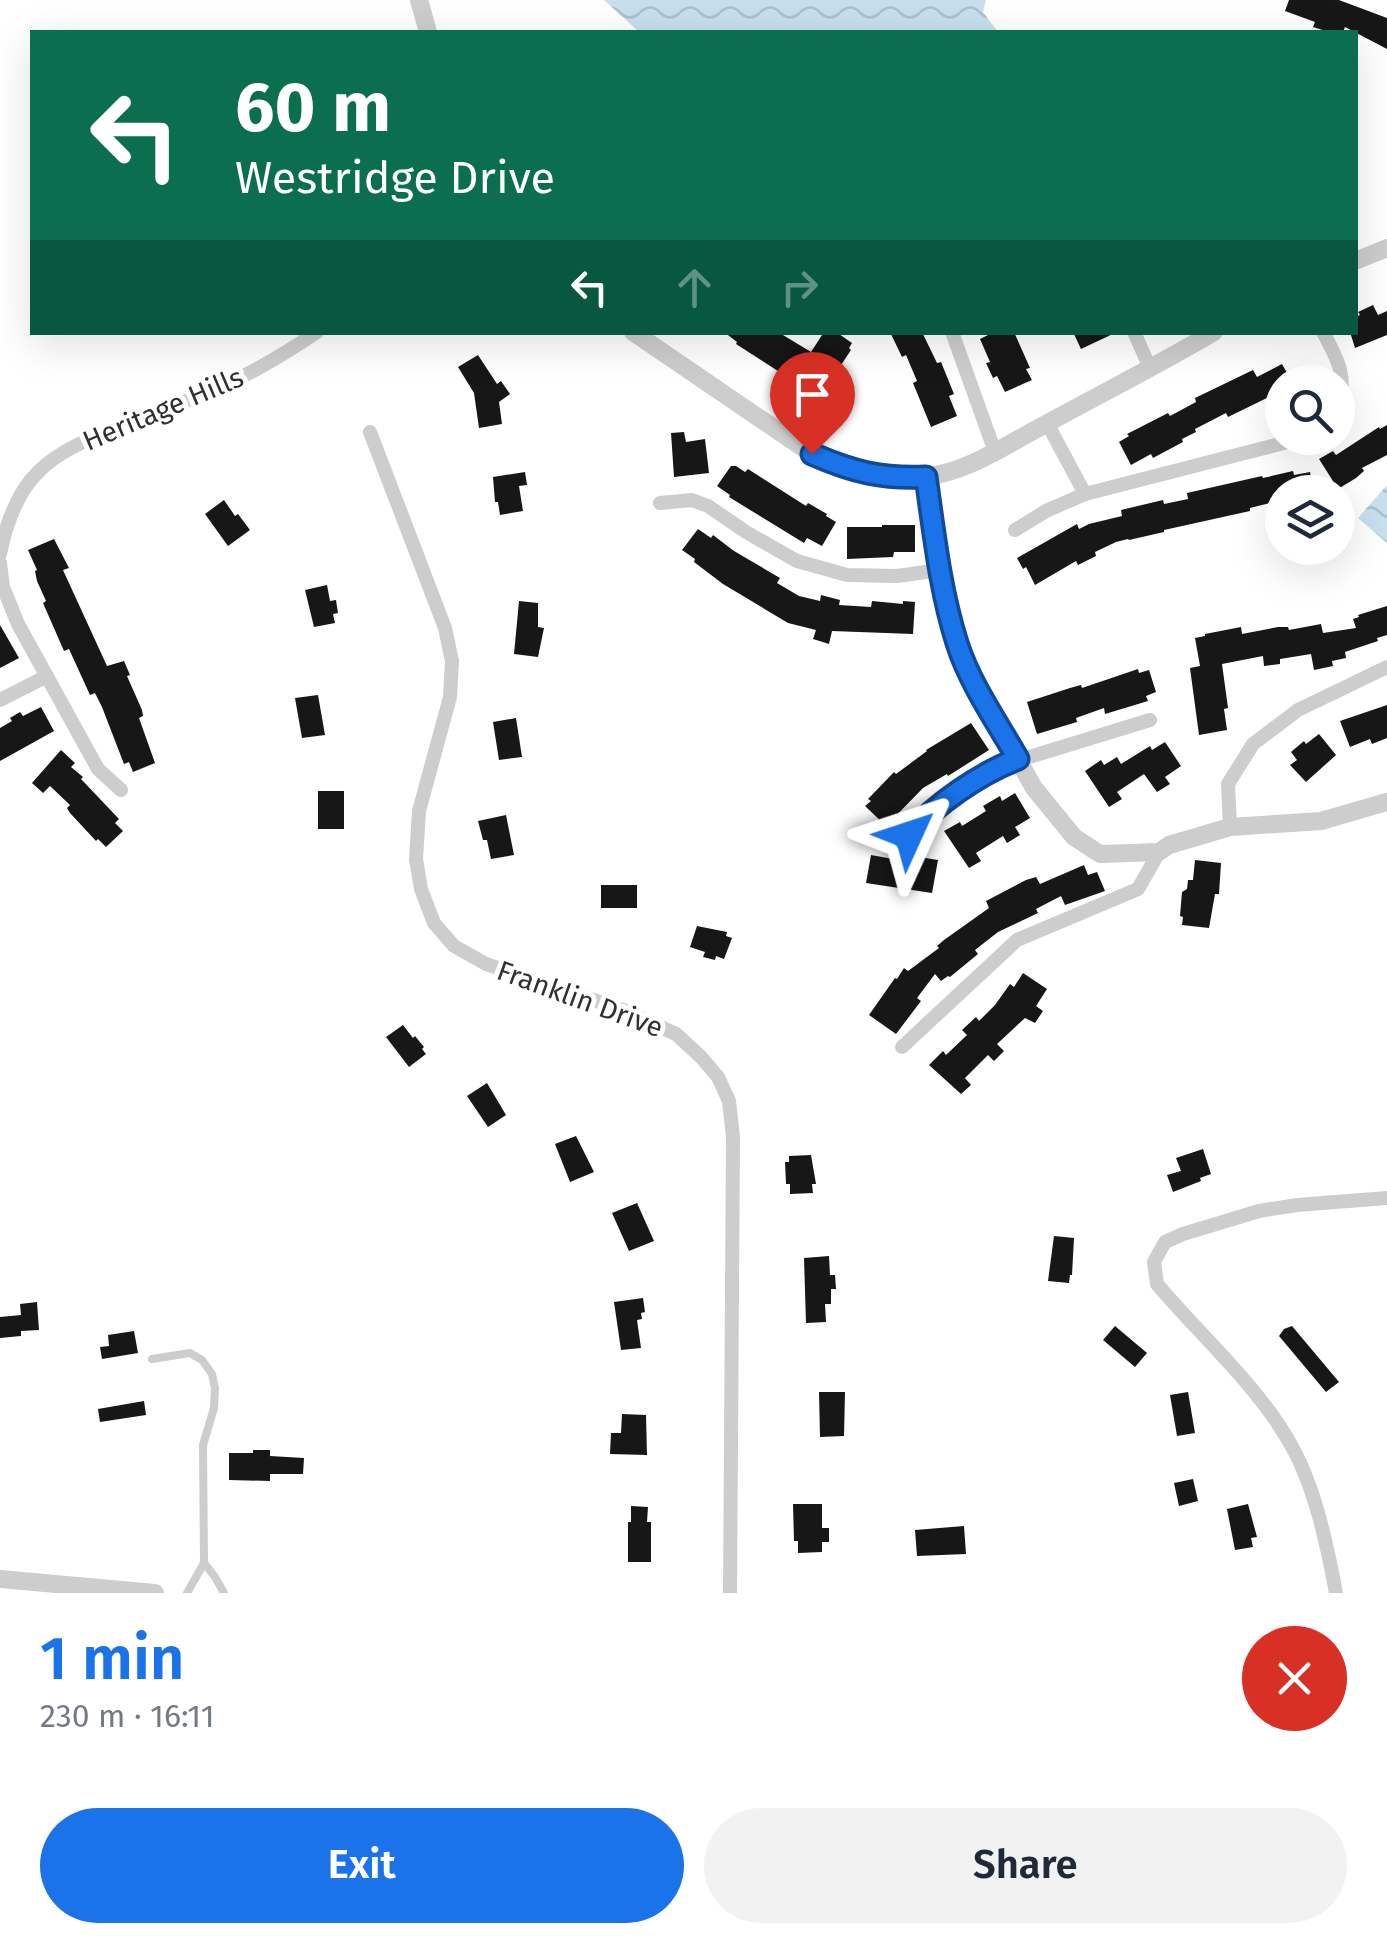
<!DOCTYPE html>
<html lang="en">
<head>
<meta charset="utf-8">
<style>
  :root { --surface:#fff; --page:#f2f2f3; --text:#1f2937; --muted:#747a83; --accent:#1a73e8 }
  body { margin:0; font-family:"Fira Sans",sans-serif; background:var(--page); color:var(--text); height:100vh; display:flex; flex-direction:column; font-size:38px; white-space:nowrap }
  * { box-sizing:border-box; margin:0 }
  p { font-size:32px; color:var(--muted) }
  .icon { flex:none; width:55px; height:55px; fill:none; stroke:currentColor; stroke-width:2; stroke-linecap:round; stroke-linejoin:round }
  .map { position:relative; height:1593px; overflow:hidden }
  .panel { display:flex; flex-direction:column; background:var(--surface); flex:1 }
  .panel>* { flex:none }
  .guide { position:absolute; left:30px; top:30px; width:1328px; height:305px; border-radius:0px; box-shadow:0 10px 40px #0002; background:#0b6e4f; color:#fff; overflow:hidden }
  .controls { position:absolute; left:1265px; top:365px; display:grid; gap:20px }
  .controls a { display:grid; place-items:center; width:90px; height:90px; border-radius:50%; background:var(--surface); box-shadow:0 10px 40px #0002; font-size:50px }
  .pin { position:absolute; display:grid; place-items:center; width:85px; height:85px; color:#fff; margin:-102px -42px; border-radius:50% 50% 50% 0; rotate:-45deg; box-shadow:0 0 10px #0007 }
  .pin .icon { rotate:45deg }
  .me { position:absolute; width:110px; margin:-55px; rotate:48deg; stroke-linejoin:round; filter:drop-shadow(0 0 8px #0008) }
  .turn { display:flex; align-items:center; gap:35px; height:210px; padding:0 40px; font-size:45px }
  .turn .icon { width:130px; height:130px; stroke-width:2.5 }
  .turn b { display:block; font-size:70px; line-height:85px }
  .lanes { display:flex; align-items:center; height:95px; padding:0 40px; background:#0003; justify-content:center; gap:50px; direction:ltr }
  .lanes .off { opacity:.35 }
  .round { display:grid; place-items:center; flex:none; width:105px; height:105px; border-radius:52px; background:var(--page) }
  .overview { display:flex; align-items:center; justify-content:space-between; height:170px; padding:0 40px }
  h1 { font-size:60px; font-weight:600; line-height:75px; color:var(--accent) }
  .action { display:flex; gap:20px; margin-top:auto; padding:20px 40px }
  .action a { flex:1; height:115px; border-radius:60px; background:var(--accent); color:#fff; font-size:40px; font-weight:600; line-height:115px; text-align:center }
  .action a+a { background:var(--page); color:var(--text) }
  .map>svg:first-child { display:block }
</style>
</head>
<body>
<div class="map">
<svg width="1387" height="1593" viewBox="0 0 1387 1593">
  <defs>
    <pattern id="water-waves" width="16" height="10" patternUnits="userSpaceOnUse" patternTransform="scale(2.5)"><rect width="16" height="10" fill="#c8dfee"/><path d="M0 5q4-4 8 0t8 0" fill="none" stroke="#acc0cc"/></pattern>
  </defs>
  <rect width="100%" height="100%" fill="#fff"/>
  <g fill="url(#water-waves)">
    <polygon points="604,0 986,0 983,12 998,32 639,32"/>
    <polygon points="1387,485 1387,543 1358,518"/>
  </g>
  <g fill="#171717">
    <polygon points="1289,0 1339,0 1387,18 1387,49 1345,27 1343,32 1329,32 1313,27 1315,22 1285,11"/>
    <polygon points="1373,305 1378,315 1387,311 1387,335 1355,348 1350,332 1355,332 1355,317 1360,315 1358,312"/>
    <polygon points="724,332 778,332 811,352 824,332 836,332 852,343 849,348 851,350 831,380 828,378 821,388 797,372 792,380 736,344 737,342"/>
    <polygon points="890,332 922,332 937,363 941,362 954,394 949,396 957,416 931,427 913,383 917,381 906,355 902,357"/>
    <polygon points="994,332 1014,332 1030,368 1026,369 1032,380 1005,392 997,376 993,378 986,363 990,362 980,339"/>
    <polygon points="1073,332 1117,332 1081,349"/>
    <polygon points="478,355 497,384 501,381 510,394 499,402 502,424 479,428 474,393 458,367"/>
    <polygon points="1282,364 1292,382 1282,382 1282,423 1269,397 1228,417 1226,413 1195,429 1196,432 1182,439 1183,442 1153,458 1151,454 1131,465 1119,442 1129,436 1127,434 1168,413 1170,416 1196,402 1195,398 1253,370 1257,377"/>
    <polygon points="1387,425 1387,455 1362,468 1364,471 1356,478 1338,489 1319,459 1333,451 1336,455 1379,427 1380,429"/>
    <polygon points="684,432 686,442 705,439 709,473 674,477 671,433"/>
    <polygon points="731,466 736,466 745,472 748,469 806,506 808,503 827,514 826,516 836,522 822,546 807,538 804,543 729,497 730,495 717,486"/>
    <polygon points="1293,471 1294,475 1310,472 1314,492 1282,492 1282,500 1250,508 1250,511 1164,530 1164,532 1129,540 1128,539 1116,542 1095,552 1096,556 1078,565 1076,561 1035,585 1026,567 1023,569 1017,558 1077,524 1079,529 1089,524 1122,516 1121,510 1163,500 1164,504 1188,499 1187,493 1262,476 1263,478"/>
    <polygon points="525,472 527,485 519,486 523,511 500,515 498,502 495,502 493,477"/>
    <polygon points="224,500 235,516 238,514 250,530 228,546 205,514"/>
    <polygon points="882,525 915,525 915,552 894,552 893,557 847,559 847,527 882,527"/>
    <polygon points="698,529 711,538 713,535 734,551 780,578 777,583 799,596 820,601 821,595 840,600 839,605 871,607 872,601 903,604 903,601 915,602 913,634 832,631 829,644 813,639 816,630 788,623 723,584 694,562 695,559 682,550"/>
    <polygon points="54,539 69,568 63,570 107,666 124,661 130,675 127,676 142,710 143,716 139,718 155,763 133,772 129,762 124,764 102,707 95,693 90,695 69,649 64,651 43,603 46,601 37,581 35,571 37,570 28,550"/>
    <polygon points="327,585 330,601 336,600 338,613 333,614 335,623 314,627 305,590"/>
    <polygon points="519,601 538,603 538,627 544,628 538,657 514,654"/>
    <polygon points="1387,606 1387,635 1377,638 1378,641 1345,652 1346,658 1332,661 1333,666 1314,670 1311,654 1280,659 1280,664 1264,666 1263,656 1222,664 1228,708 1224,709 1227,730 1199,735 1190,668 1200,666 1195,638 1205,636 1205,634 1241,627 1242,634 1278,627 1288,627 1289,630 1321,624 1323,633 1356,628 1353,619 1359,617 1358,615"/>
    <polygon points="0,625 19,658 0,668"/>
    <polygon points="1138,669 1139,673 1149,670 1156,692 1146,696 1148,701 1105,714 1104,708 1076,718 1077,722 1037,734 1027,702 1070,688 1081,685 1082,688"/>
    <polygon points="318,695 325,735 302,738 295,698"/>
    <polygon points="1387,705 1387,738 1372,744 1370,739 1350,747 1340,721"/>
    <polygon points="41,707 54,731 0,761 0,728 12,721 10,718 20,712 23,716"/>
    <polygon points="516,718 522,757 499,760 493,722"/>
    <polygon points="971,723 989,750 948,776 947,774 923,788 886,826 865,806 871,801 868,799 894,772 896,774 927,751 926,750"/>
    <polygon points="1319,734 1336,755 1306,782 1290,765 1297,760 1291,752 1304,741 1306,744"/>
    <polygon points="1165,742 1181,766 1165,777 1170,784 1157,792 1144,774 1117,792 1122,799 1109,807 1085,771 1101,760 1104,765 1117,757 1121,764 1150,746 1152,750"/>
    <polygon points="61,750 75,763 71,767 83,777 81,779 119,819 115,823 123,831 106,847 98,839 96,841 70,813 67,808 70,805 50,786 43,793 32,783"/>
    <rect x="318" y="791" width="26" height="38"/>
    <polygon points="1015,793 1030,818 1015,827 1020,835 1007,843 1003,836 976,853 981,861 969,868 944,831 960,822 962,826 986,811 983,806 1000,796 1002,801"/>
    <polygon points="506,815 514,855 491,859 487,840 483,840 478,821"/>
    <polygon points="871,855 893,859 893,857 902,862 913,859 913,856 938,860 932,893 866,883"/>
    <polygon points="1195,860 1221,863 1219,894 1215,894 1209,928 1182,925 1183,917 1180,916 1182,892 1187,889 1188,880 1193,880"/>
    <polygon points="1084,865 1088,875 1097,872 1105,891 1065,905 1061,896 1036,909 1038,913 998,932 975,950 978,954 950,977 948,976 941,981 935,974 917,998 921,1001 896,1034 869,1015 895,978 897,979 904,968 908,971 939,948 937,946 944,940 989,908 986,901 1026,880 1036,877 1040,884"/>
    <rect x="601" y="885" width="36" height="23"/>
    <polygon points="697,926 727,932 726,936 732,938 724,959 716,956 715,960 703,957 705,952 690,947"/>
    <polygon points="1023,973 1047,989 1036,1006 1043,1011 1035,1023 1025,1018 997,1044 1004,1051 994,1061 988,1055 965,1078 971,1085 961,1094 929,1065 943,1051 946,1055 967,1035 962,1030 976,1017 979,1021 995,1005 1010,984 1014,987"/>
    <polygon points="403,1025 413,1038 415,1036 424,1047 422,1049 426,1054 409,1067 386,1037"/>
    <polygon points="487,1083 506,1115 488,1127 467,1096"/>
    <polygon points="576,1136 594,1172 570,1182 555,1144"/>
    <polygon points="1203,1149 1211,1174 1200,1178 1201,1181 1173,1192 1167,1175 1181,1171 1176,1158"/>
    <polygon points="811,1155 816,1184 812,1184 813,1193 790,1194 790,1184 786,1184 785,1162 789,1162 789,1156"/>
    <polygon points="637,1203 654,1241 629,1251 612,1213"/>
    <polygon points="1054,1236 1074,1238 1072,1275 1070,1275 1069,1283 1048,1281"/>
    <polygon points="829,1256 830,1275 835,1275 836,1289 831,1289 831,1304 825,1304 826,1322 806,1323 804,1258"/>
    <polygon points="643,1298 645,1312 641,1313 642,1319 637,1320 641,1348 621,1350 614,1302"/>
    <polygon points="37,1302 39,1330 21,1331 21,1336 0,1338 0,1317 21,1315 20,1304"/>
    <polygon points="1115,1326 1147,1353 1135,1367 1103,1340"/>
    <polygon points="1292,1326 1339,1382 1326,1392 1279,1336 1284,1329"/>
    <polygon points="134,1331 138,1353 102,1359 100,1347 109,1346 108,1335"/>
    <polygon points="819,1392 845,1392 844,1436 820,1437"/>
    <polygon points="1188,1392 1195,1433 1177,1436 1170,1395"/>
    <polygon points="144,1401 146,1415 100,1422 98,1409"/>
    <polygon points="622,1414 646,1415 647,1455 610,1454 611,1433 621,1433"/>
    <polygon points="253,1450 270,1450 270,1456 304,1458 303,1474 270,1474 270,1481 229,1480 229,1453 253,1453"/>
    <polygon points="1193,1479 1198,1501 1179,1506 1174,1483"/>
    <polygon points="793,1504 822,1504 822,1528 829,1528 829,1542 822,1542 822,1552 798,1553 798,1541 794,1541"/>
    <polygon points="1248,1504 1257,1537 1251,1538 1253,1547 1235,1550 1227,1509"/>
    <polygon points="631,1506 648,1507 647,1522 651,1522 651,1562 628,1562 628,1522 631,1522"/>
    <polygon points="964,1526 966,1554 917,1556 915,1530"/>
  </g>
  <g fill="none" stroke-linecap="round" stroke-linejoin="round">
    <g stroke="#cdcdcd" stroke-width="8">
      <polyline points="152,1359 190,1353 202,1360 212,1374 215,1388 214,1408 203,1445 204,1563 187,1593"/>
      <polyline points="204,1563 215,1577 224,1593"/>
    </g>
    <g stroke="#cdcdcd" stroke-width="14">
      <polyline points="952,332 995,452"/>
      <polyline points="1134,332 1150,368"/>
      <path d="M 1323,332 C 1337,358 1348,377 1338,405"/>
      <polyline points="1047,423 1085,494 1303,438"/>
      <polyline points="370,432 445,628 452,661 450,697 419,811 416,859 421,889 434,923 454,946 486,964 623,1010 676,1034 701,1057 718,1077 729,1101 733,1137 730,1593"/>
      <polyline points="660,503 692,500 708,506 746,532 797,561 847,575 897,576 940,570"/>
      <polyline points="1015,530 1046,511 1085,494"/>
      <path d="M 0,554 C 6,524 16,494 38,472 C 60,450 89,439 118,428 C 155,413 194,399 231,382 C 261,368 289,351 317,332"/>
      <polyline points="0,563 3,587 18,624 98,769 121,790"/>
      <polyline points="0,700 47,676"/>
      <polyline points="1230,827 1228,784 1253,744 1298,710 1387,667"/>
      <polyline points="902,851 909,835 925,816 997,767 1150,720"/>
      <polyline points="902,1047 1017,940 1138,889 1159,852"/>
      <path d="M 1336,1593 C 1327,1545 1315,1487 1291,1445 C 1260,1388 1199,1334 1157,1284 L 1154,1262 L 1165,1242 L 1183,1234 L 1259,1211 L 1297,1205 L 1387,1198"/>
    </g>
    <g stroke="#cdcdcd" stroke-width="18">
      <polyline points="419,0 428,32"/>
      <polyline points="1355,261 1387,248"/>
      <path d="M 633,332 L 812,454 C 848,470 884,482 924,477 C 968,472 1006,445 1044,425 C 1101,394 1158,365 1214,332"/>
      <polyline points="926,477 940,570 958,645 972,678 1034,788 1074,837 1100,854 1159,852 1169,845 1230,827 1321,821 1387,802"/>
      <polyline points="0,1579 155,1593"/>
    </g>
  </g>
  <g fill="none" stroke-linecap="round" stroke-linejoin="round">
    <defs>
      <path id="route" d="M 812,454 C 853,472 882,479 926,477 C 934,532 940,590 957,643 C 970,684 997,722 1018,759 C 981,773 935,804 909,835"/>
    </defs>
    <use href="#route" stroke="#114b97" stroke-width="25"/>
    <use href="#route" stroke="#1a73e8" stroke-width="18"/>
  </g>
  <g text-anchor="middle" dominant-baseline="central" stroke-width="10" stroke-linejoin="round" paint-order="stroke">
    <g font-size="28" fill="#303030" stroke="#fff">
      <text transform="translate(163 409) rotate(-23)">Heritage Hills</text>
      <text transform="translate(580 999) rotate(20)">Franklin Drive</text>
    </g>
  </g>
</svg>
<div class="controls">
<a><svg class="icon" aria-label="search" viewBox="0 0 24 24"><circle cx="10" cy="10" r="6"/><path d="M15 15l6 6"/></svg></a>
<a><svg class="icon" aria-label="layers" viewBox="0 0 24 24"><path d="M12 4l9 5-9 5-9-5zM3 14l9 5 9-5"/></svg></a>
</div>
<div class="pin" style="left:812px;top:454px;background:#d93025"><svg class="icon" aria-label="arrive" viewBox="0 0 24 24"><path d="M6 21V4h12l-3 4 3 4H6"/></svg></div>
<svg class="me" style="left:909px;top:835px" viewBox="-20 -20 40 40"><path d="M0-17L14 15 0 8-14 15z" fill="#1a73e8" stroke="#fff" stroke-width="4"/></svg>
<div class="guide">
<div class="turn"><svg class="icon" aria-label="left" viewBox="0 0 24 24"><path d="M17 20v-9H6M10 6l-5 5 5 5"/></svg><div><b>60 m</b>Westridge Drive</div></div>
<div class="lanes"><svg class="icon" aria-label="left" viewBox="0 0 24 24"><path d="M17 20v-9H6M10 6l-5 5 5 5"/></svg><svg class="icon off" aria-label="ahead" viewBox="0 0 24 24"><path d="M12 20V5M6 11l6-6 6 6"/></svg><svg class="icon off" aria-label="right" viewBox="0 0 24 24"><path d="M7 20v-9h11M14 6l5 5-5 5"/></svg></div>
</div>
</div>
<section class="panel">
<div class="overview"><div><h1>1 min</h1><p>230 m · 16:11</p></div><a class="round" style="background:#d93025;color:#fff"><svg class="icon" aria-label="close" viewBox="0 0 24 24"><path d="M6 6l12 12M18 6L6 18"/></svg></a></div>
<div class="action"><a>Exit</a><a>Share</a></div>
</section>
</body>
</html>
